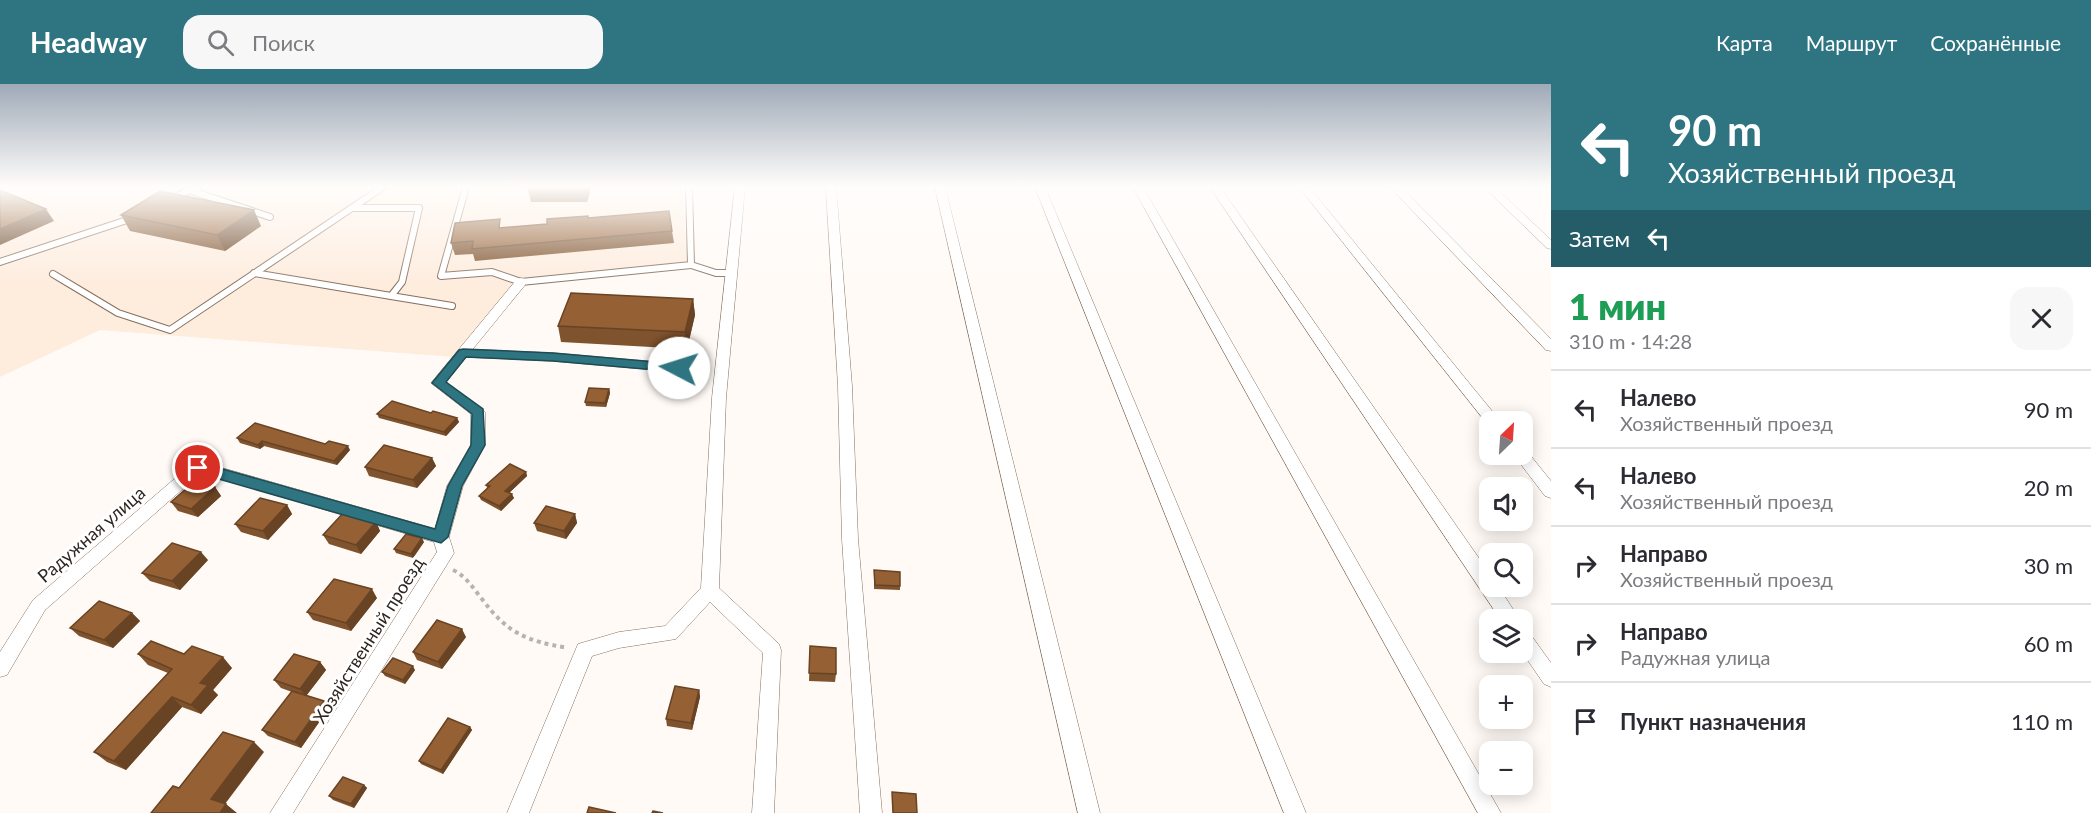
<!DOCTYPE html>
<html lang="ru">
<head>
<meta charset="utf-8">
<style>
  :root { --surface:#fff; --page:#f7f7f7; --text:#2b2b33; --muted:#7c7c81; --line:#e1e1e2; --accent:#2e7581 }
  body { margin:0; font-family:Lato,sans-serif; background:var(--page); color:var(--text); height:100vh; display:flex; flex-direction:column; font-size:22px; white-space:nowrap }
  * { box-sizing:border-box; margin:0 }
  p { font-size:20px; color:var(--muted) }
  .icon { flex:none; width:33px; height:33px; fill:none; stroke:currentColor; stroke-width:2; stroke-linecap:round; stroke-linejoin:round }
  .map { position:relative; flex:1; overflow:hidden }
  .side { display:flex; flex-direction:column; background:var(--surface); width:540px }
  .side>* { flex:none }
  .guide { background:#2e7581; color:#fff; overflow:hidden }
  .needle { width:39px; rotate:25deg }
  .fabs { position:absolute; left:1479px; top:327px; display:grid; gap:12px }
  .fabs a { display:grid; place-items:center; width:54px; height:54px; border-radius:12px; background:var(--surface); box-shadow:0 3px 15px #0003; font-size:30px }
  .pin { position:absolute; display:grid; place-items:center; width:51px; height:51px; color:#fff; margin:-26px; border:3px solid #fff; border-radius:50%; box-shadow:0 2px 6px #0007 }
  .me { position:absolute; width:66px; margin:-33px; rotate:275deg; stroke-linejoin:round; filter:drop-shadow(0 0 4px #0008) }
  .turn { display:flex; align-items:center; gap:21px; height:126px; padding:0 18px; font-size:27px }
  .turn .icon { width:78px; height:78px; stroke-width:2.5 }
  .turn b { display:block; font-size:42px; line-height:51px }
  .then { display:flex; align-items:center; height:57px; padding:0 18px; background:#0003; gap:12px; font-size:22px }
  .round { display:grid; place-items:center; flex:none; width:63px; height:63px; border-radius:18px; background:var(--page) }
  .head { display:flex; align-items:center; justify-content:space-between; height:102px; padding:0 18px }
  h1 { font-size:36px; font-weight:800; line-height:45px; color:#1e9e55 }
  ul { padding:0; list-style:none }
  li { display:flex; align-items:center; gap:18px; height:78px; padding:0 18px; border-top:2px solid var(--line) }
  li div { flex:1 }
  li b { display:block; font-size:22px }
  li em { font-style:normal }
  header { display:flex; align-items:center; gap:36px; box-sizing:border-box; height:84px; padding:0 30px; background:var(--accent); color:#fff }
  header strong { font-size:28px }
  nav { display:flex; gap:33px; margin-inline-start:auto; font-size:21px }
  .search { width:420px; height:54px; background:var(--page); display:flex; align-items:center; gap:15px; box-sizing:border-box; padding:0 21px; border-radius:18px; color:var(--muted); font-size:22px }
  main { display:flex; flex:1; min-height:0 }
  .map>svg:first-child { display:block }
</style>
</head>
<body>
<header>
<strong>Headway</strong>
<div class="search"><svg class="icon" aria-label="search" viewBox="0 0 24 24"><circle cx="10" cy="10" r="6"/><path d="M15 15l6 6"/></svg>Поиск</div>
<nav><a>Карта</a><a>Маршрут</a><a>Сохранённые</a></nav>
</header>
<main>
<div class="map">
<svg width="1551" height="729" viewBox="0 0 1551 729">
  <rect width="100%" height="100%" fill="#fffaf6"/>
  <polygon fill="#feecdd" points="0,103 683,103 687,180 524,195 467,274 100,246 0,293"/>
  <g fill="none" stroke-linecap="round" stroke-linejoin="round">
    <defs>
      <g id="service-far1">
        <polyline points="466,103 441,192 492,188 521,198 691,181 689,103"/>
        <polyline points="189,106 270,133"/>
        <polyline points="171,115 197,103"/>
        <polyline points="0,178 133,134"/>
        <polyline points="691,181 716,189 731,189"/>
        <polyline points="254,189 391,212 402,198 419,124 354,124"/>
        <polyline points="53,190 118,229 170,246 383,103"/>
        <polyline points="391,212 452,222"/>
      </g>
      <polyline id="service" points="463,269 553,273 679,284"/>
      <g id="minor">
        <polygon points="735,103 745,103 726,314 719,504 779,560 781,566 774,729 752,729 763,569 710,518 676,555 619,564 592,572 529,729 507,729 578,560 619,548 665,542 701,504 712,314"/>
        <polygon points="826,103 836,103 852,302 858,455 882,729 860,729 842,455 838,302"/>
        <polygon points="935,103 945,103 1100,729 1078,729"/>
        <polygon points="1035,103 1045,103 1306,729 1284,729"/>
        <polygon points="1133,103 1143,103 1501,729 1478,729"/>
        <polygon points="1210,103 1220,103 1490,490 1490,502 1498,502 1520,536 1501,536"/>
        <polygon points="1299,103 1309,103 1501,338 1490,338 1489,342"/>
        <polygon points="1390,103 1401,103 1551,255 1551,267 1546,266"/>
        <polygon points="1484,103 1495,103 1551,156 1551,165 1547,164"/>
        <polygon points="521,194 525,195 525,201 446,298 485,328 485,361 463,402 449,453 454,469 293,729 270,729 437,468 434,458 201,389 45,526 7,591 0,593 0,568 33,516 193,379 198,377 435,445 447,402 471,361 471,330 431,299 517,195"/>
        <polygon points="1522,365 1526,366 1551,397 1551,414 1545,412 1516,374 1514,370 1522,370"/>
        <polygon points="1522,545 1528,547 1551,579 1551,603 1544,600 1522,568"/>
      </g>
    </defs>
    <use href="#service-far1" stroke="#85705f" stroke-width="8"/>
    <use href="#service" stroke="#85705f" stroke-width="9"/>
    <use href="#minor" stroke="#85705f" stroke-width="1"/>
    <path stroke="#b9b3ae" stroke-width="4" stroke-dasharray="4 4" stroke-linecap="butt" d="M 453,486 C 466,492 473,504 482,515 C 508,550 527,557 568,564"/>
    <use href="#service-far1" stroke="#fff" stroke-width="6"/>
    <use href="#service" stroke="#fff" stroke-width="8"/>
    <use href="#minor" fill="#fff" fill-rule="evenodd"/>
  </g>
  <g fill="#7f532d">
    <polygon points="529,103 591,103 587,118 531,118 528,106"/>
    <polygon points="121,131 261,142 225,167 130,147"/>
    <polygon points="588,134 672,147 674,159 475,177 473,170 455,171 451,159 503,144 547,140"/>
    <polygon points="693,215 695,231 687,265 561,258 558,242"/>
    <polygon points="609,305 610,309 606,323 586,322 585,318"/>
    <polygon points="431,329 457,334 459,338 446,352 379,334 377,330"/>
    <polygon points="237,354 325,360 350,366 337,381 264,362 260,365 240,359"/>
    <polygon points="432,374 436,382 417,404 369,392 365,383"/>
    <polygon points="526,388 527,392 509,409 514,414 501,427 481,416 479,412 487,404 486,401"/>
    <polygon points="215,403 221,412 198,433 178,427 171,418"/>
    <polygon points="287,421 292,430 268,456 241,448 235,440"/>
    <polygon points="575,430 577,439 566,455 537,447 534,439"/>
    <polygon points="376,438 380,447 361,470 329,460 323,451"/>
    <polygon points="424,458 413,474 396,469 394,465"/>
    <polygon points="208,476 180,506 150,497 142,489"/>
    <polygon points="874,486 900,502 900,506 874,505"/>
    <polygon points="377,514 351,547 313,536 307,528"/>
    <polygon points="132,529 140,537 113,564 79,552 70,544"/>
    <polygon points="466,553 442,585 417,576 413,568"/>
    <polygon points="810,562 836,590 835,598 809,597"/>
    <polygon points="138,570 184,570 232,584 213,606 218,611 201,630 182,623 126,686 107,678 94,668 168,589 148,581"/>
    <polygon points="320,578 326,586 306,612 324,617 329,624 301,664 268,652 262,646 292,608 281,604 274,596"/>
    <polygon points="415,586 405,600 385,592 382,588"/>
    <polygon points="699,606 700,613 692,646 667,642 666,635"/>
    <polygon points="470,643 472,646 443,690 421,680 419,677"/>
    <polygon points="364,701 367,704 354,724 333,716 329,712"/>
  </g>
  <g fill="#684324">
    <polygon points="586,103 591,103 587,118 585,106"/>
    <polygon points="46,125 54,137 0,161 0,145"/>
    <polygon points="254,126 261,142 225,167 217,151"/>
    <polygon points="693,215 695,231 687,265 685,248"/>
    <polygon points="609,305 610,309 606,323 605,319"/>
    <polygon points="457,334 459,338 446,352 444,348"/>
    <polygon points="262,357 264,362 260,365 258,361"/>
    <polygon points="348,362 350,366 337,381 334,377"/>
    <polygon points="432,374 436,382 417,404 413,396"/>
    <polygon points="526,388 527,392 507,411 505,407"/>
    <polygon points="215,403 221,412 198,433 191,425"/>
    <polygon points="512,410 514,414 501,427 499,422"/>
    <polygon points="287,421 292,430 268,456 263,447"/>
    <polygon points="575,430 577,439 566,455 564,447"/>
    <polygon points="376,438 380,447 361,470 356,461"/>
    <polygon points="422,454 424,458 413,474 411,470"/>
    <polygon points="201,468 208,476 180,506 172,497"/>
    <polygon points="372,505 377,514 351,547 346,539"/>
    <polygon points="132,529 140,537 113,564 104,556"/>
    <polygon points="462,545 466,553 442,585 438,578"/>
    <polygon points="223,573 232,584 213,606 218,611 201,630 191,621 200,599"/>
    <polygon points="320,578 326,586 306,612 300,605"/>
    <polygon points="413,582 415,586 405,600 403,596"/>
    <polygon points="699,606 700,613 692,646 691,639"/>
    <polygon points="172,613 182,623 126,686 114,677"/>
    <polygon points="324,617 329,624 301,664 295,658"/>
    <polygon points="470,643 472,646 443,690 441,686"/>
    <polygon points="254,658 264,668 222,724 211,715"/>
    <polygon points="364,701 367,704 354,724 351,720"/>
    <polygon points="226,720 237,729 220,729"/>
  </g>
  <g fill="#946034" stroke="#684324" stroke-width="1.5">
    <polygon points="529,103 586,103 585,106 528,106"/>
    <polygon points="0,106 46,125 0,145"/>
    <polygon points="160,107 254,126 217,151 121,131"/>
    <polygon points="669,127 672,147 472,165 473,157 451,159 455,139 500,135 499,144 547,140 547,135 588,132 588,134"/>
    <polygon points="571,209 693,215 685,248 558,242"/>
    <polygon points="589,304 609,305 605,319 585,318"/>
    <polygon points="392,317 431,329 433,327 457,334 444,348 377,330"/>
    <polygon points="255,339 325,360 329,357 348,362 334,377 262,357 258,361 237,354"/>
    <polygon points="384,361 432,374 413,396 365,383"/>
    <polygon points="510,380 526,388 505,407 512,410 499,422 479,412 490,402 486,401"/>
    <polygon points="195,397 215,403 191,425 171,418"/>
    <polygon points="260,414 287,421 263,447 235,440"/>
    <polygon points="546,422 575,430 564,447 534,439"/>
    <polygon points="344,428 376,438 356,461 323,451"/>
    <polygon points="406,450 422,454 411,470 394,465"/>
    <polygon points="172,459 201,468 172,497 142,489"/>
    <polygon points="874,486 900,488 900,502 875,501"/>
    <polygon points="334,495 372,505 346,539 307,528"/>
    <polygon points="99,517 132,529 104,556 70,544"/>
    <polygon points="437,536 462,545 438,578 413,568"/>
    <polygon points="151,557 184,570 192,562 223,573 200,599 208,601 191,621 172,613 114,677 94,668 172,585 138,570"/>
    <polygon points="810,562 836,564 836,590 809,589"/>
    <polygon points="294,570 320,578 300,605 274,596"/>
    <polygon points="393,574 413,582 403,596 382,588"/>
    <polygon points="675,602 699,606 691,639 666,635"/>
    <polygon points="292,607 324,617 295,658 262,646"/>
    <polygon points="448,634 470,643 441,686 419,677"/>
    <polygon points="223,648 254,658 211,715 226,720 220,729 151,729 173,702 179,704"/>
    <polygon points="343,693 364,701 351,720 329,712"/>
    <polygon points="892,708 916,710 917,729 893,729"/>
    <polygon points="589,723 616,729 587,729"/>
    <polygon points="653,727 663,729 652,729"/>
  </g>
  <linearGradient id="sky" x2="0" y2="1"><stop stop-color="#9faab7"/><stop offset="0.5" stop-color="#fffdfb"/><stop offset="1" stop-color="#fffdfb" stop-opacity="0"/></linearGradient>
  <rect width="1551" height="205" fill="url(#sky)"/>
  <polygon fill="#2e7581" stroke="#1e4c54" stroke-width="1.5" points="463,265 553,269 679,280 685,284 679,288 553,277 466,273 446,298 483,325 485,361 462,402 448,453 441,459 198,389 191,384 198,378 435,445 448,402 471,361 472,330 432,299 459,266"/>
  <g text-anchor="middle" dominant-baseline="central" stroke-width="6" stroke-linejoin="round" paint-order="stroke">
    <g font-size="18" fill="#2e251e" stroke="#fff">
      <text transform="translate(91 450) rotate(-41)">Радужная улица</text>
      <text transform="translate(368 556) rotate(-58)">Хозяйственный проезд</text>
    </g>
  </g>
</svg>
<div class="fabs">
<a><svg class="needle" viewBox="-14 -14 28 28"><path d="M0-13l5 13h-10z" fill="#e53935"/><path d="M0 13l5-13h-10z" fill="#7c7c81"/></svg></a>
<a><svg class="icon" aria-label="sound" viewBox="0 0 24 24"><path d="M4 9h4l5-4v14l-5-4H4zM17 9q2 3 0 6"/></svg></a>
<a><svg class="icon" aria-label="search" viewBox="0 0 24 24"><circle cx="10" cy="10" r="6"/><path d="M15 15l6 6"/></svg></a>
<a><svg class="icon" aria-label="layers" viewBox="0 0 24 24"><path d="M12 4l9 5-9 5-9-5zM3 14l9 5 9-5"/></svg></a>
<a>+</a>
<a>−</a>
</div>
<div class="pin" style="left:198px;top:384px;background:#d93025"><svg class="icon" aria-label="arrive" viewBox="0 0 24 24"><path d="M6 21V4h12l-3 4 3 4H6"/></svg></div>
<svg class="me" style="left:679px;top:284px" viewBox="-20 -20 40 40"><circle r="19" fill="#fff"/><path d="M0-13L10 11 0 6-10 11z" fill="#2e7581"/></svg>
</div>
<section class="side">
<div class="guide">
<div class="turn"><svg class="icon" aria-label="left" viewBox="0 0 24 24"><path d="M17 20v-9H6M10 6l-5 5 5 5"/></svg><div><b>90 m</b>Хозяйственный проезд</div></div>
<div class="then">Затем<svg class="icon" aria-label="left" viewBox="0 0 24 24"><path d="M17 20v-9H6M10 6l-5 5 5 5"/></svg></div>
</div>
<div class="head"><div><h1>1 мин</h1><p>310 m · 14:28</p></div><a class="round"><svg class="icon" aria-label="close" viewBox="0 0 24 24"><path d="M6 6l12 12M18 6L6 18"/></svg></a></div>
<ul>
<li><svg class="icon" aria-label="left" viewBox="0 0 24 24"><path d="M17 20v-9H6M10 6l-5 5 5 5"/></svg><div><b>Налево</b><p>Хозяйственный проезд</p></div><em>90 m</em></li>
<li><svg class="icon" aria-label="left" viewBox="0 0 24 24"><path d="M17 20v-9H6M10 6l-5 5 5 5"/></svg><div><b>Налево</b><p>Хозяйственный проезд</p></div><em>20 m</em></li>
<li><svg class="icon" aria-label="right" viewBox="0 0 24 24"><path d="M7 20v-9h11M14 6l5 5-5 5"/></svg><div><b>Направо</b><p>Хозяйственный проезд</p></div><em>30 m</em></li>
<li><svg class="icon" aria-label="right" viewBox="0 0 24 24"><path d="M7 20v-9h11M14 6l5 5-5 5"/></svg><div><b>Направо</b><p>Радужная улица</p></div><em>60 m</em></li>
<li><svg class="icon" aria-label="arrive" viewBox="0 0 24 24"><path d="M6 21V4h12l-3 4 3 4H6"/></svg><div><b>Пункт назначения</b></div><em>110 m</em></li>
</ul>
</section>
</main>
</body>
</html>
